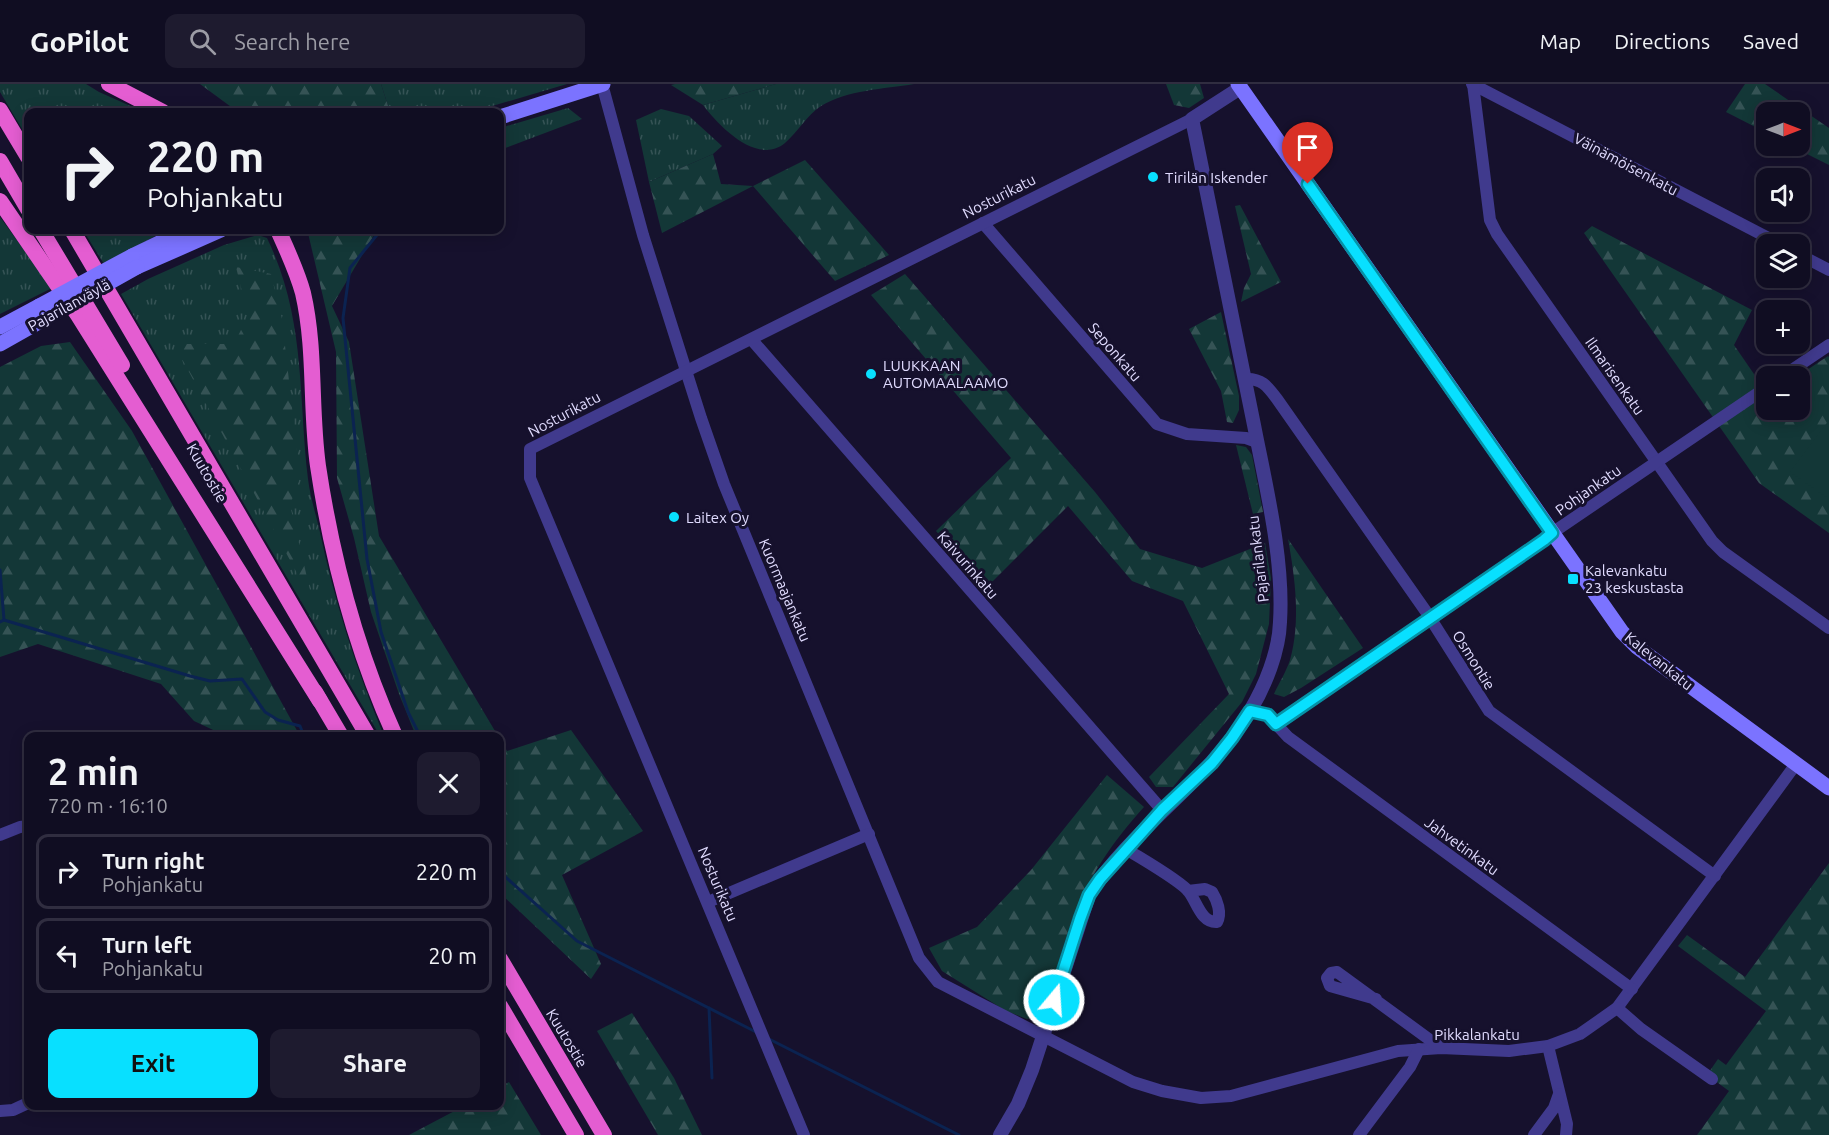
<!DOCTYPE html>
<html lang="en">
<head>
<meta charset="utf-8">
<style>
  :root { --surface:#100d22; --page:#1e1b2f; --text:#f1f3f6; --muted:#9c9ca5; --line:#302d40; --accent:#08e0ff }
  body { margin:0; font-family:Ubuntu,sans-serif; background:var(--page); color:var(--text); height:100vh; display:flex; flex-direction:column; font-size:22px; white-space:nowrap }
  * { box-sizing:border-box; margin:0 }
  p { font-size:20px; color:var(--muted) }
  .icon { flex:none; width:33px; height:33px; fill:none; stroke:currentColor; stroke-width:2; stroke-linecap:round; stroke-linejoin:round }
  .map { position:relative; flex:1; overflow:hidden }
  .drawer { position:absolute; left:24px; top:648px; width:480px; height:378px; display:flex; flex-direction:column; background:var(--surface); border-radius:12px; box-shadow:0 3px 15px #0003,0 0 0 2px var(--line) }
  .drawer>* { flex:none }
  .top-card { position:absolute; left:24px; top:24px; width:480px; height:126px; border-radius:12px; box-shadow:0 3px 15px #0003,0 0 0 2px var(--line); background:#100d22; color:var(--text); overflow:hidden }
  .needle { width:39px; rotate:90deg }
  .controls { position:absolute; left:1756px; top:18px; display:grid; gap:12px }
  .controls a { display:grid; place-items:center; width:54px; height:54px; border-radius:12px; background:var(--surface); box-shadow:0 3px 15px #0003,0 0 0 2px var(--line); font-size:30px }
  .pin { position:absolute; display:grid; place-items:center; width:51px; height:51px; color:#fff; margin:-62px -26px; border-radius:50% 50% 50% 0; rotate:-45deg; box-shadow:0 0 6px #0007 }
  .pin .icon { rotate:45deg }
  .me { position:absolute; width:66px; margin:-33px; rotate:18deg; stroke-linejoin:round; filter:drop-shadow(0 0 4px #0008) }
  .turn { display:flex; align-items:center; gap:21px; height:126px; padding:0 24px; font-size:27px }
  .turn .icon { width:78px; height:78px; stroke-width:2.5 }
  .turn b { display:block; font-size:42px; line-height:51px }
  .round { display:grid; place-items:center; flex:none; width:63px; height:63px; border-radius:12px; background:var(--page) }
  .head { display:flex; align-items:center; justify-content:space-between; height:102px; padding:0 24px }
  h1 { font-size:36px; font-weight:700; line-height:45px }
  .button { display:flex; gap:12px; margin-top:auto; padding:12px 24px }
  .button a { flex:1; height:69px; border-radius:12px; background:var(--accent); color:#111; font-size:24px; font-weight:700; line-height:69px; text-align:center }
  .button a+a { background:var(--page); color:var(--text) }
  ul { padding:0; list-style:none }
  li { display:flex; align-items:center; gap:18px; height:75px; margin:0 12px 9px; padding:0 12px; border:3px solid var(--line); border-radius:12px }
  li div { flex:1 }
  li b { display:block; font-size:22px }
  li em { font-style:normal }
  header { display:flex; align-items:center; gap:36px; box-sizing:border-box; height:84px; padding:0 30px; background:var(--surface); border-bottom:2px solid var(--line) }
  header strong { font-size:28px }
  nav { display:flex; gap:33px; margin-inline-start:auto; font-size:21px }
  .search { width:420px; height:54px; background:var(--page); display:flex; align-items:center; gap:15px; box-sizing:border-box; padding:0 21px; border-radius:12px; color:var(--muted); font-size:22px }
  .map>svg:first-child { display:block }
</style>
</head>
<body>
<header>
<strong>GoPilot</strong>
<div class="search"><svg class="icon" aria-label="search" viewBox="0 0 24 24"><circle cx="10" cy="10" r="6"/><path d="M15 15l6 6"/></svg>Search here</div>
<nav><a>Map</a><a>Directions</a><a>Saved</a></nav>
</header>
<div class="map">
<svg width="1829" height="1051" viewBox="0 0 1829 1051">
  <defs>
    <pattern id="grass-tufts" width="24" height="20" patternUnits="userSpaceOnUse" patternTransform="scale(1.5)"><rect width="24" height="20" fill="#133737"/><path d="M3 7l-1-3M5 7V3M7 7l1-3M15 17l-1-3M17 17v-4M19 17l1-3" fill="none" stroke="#355355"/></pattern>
    <pattern id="forest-firs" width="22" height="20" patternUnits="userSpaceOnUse" patternTransform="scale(1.5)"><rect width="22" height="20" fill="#133737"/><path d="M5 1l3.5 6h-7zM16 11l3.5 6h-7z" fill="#355355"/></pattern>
  </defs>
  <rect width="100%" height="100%" fill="#16112d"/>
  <g fill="url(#grass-tufts)">
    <polygon points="0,0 86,0 99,8 144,28 28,28 28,55 0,8"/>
    <polygon points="381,0 567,0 472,28 390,28"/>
    <path d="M 776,0 L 914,0 C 884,5 847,6 821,22 C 807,31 798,48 785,59 C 757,82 719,42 703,21 Z"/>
    <polygon points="568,24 582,35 500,66 500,44"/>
    <polygon points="661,25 689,32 722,62 713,70 649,98 636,36"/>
    <polygon points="0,133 52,204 0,230"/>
    <polygon points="83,146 166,146 104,180"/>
    <path d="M 258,151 L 267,154 C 306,235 298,310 308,395 C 310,411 315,428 319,444 C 334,516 356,585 384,652 L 380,652 L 121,210 L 148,195 L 224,161 Z"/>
  </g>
  <g fill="url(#forest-firs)">
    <polygon points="200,0 381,0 390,28 238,28"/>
    <polygon points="675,0 776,0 703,21 671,1"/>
    <polygon points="1166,0 1200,0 1204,14 1189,24 1174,21"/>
    <polygon points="1745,0 1765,0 1829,44 1829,81 1791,62 1800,62 1800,28 1767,28 1767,49 1726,28"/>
    <polygon points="713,70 721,100 753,102 805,76 889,171 835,197 753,102 662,149 649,98"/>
    <polygon points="1240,121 1281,198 1241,218 1244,204 1251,190 1235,122"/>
    <polygon points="1592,142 1752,226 1734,261 1767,309 1767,326 1800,326 1800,292 1798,292 1828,272 1829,273 1829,449 1759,399 1584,149"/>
    <polygon points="319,146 377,146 332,222 349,258 379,452 498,652 416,652 399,610 371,528 354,454 337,394 336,268 308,149"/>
    <polygon points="236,183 271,190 282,235 300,394 290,421 313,519 174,260 234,260 248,232"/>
    <polygon points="905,190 1095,408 1140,465 1202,484 1265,459 1271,494 1269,540 1256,590 1242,618 1173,703 1156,703 1149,693 1229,610 1183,517 1132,497 1068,422 986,504 936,447 1011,374 871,211"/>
    <polygon points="1221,228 1239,312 1239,326 1233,339 1227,338 1221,307 1189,245"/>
    <polygon points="70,258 132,347 300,652 226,652 194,637 161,600 38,560 0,573 0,283 41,262"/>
    <polygon points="1236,361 1246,363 1252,371 1263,428 1253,430"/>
    <path d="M 1288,455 L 1363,564 L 1301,604 L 1284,613 L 1274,610 C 1279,599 1286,588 1290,576 C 1301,537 1295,494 1288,455 Z"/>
    <polygon points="571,646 643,747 562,791 601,880 591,895 500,809 500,654 507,667"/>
    <path d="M 1107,691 L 1144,723 C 1114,756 1086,796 1071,839 C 1061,869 1052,900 1042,931 L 1027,935 L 1006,927 L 942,887 L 929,864 L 977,843 L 1031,786 Z"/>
    <polygon points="1829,779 1829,1051 1697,1051 1729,1007 1707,991 1718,975 1726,981 1766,927 1678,862 1687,851 1745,893"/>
    <polygon points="632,929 674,994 702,1051 658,1051 597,947"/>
    <polygon points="509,998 541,1051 409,1051 464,1022 500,1022 500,1003"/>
  </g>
  <polygon fill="#133737" points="1829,336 1829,415 1790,388"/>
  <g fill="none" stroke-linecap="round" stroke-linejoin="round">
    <g stroke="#0b2351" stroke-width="3">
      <polyline points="381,146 350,184 343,234 367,475 381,548 408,628 420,652"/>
      <polyline points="0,486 4,536"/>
      <polyline points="0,538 4,536 190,592 210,597 242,595 265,628 278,636 300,642 304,652"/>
      <polyline points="500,788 577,857 756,948"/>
      <polyline points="709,924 712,994"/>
      <polyline points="767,954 959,1051"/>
    </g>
    <g stroke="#403a8d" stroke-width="12">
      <polyline points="602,0 643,151 701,334 724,400 919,874 938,898 1133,998 1162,1007 1201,1014 1231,1012 1398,967 1441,964 1509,967 1548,962 1580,950 1617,924 1796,680"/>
      <polyline points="1472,0 1780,160"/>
      <polyline points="1473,0 1490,136 1497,150 1712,457 1723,468 1829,544"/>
      <polyline points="983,139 1157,340 1187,350 1246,354 1257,358"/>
      <polyline points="1800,171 1829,186"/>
      <polyline points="752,256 1162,726"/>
      <polyline points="1783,292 1829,261"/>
      <path d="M 1245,295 C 1262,294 1268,303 1277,315 L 1427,529 L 1489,627 L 1715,792"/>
      <polyline points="1250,627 1267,631 1276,640 1544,456 1552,449 1767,303"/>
      <polyline points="1276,640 1288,653 1632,905"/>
      <polyline points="0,751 20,743 28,742"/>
      <path d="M 1126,765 C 1140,774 1181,797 1189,808 C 1197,818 1201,839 1217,838 C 1222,829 1217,816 1212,808 L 1205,805 L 1188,807"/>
      <polyline points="708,818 869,750"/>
      <polyline points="1376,915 1330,902 1327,894 1331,889 1337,888 1441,964"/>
      <polyline points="1617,924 1641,945 1712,995"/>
      <polyline points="1548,962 1567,1040 1566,1051"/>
      <polyline points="0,1027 13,1026 28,1019"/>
      <polyline points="804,1051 530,394 530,365 1192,35"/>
      <polyline points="1359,1051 1410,983 1419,965"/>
      <polyline points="1534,1051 1554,1024 1559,1010"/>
    </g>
    <path stroke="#403a8d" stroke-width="14" d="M 1000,1051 L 1018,1020 L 1032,986 L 1089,811 C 1134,742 1208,698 1250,627 C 1265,602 1279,568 1280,538 C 1284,475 1266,403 1254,341 C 1234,239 1213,137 1192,35 L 1240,4"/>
    <g stroke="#7b73ff" stroke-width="15">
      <polyline points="1238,0 1622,548 1637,563 1829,704"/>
      <polyline points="500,33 603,0"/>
      <polyline points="132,172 186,146"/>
      <polyline points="137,183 221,146"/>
      <polyline points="0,243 39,222"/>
      <polyline points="0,260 46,234"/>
    </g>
    <g stroke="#e45dd1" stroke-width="16">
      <polyline points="109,0 163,28"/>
      <polyline points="0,26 28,73"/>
      <polyline points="0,77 28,125"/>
      <polyline points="0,117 78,231 320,617"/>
      <polyline points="41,146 122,281"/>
      <polyline points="72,146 368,652"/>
      <path d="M 278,146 C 287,166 297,187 303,209 C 316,265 310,325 318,382 C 332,475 356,566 395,652"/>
      <polyline points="315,608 341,652"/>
      <polyline points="500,875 604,1051"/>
      <polyline points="500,922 576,1051"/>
    </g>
    <g stroke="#7b73ff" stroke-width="15">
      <polyline points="39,222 132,172"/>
      <polyline points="46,234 137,183"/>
    </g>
  </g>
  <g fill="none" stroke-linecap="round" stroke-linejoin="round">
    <defs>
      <polyline id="route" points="1054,916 1080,835 1089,811 1100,795 1162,726 1212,679 1232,654 1250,627 1268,631 1276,640 1544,456 1552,449 1308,100"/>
    </defs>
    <use href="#route" stroke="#0592a6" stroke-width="15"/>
    <use href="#route" stroke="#08e0ff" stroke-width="10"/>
  </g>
  <g fill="#08e0ff" stroke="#16112d" stroke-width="2">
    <circle cx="1153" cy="93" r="6"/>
    <circle cx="871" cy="290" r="6"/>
    <circle cx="674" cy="433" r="6"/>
    <rect x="1567" y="489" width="12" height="12" rx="3"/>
  </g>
  <g text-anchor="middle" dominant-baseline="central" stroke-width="6" stroke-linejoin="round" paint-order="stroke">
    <g font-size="15" fill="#e1dcff" stroke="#16112d">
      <text transform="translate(1626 80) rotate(28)">Väinämöisenkatu</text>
      <text transform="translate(999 112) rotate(-27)">Nosturikatu</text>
      <text transform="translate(69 221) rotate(-29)">Pajarilanväylä</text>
      <text transform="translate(1115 268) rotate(49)">Seponkatu</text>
      <text transform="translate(1615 292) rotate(55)">Ilmarisenkatu</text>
      <text transform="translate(564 330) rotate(-28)">Nosturikatu</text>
      <text transform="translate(207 389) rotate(60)">Kuutostie</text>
      <text transform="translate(1588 406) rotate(-35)">Pohjankatu</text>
      <text transform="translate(1258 475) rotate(-97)">Pajarilankatu</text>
      <text transform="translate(968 481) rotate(49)">Kaivurinkatu</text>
      <text transform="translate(785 506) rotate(67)">Kuormaajankatu</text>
      <text transform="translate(1474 576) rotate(58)">Osmontie</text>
      <text transform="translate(1659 577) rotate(39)">Kalevankatu</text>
      <text transform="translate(1462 762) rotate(36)">Jahvetinkatu</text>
      <text transform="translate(718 800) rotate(67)">Nosturikatu</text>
      <text x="1477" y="950">Pikkalankatu</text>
      <text transform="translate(567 954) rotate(59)">Kuutostie</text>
    </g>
    <g font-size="15" fill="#e1dcff" stroke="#16112d" text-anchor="start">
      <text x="1165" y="93">Tirilän Iskender</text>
      <text x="883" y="281">LUUKKAAN<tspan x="883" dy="17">AUTOMAALAAMO</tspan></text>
      <text x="686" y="433">Laitex Oy</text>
      <text x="1585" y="486">Kalevankatu<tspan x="1585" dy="17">23 keskustasta</tspan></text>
    </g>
  </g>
</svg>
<div class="controls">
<a><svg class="needle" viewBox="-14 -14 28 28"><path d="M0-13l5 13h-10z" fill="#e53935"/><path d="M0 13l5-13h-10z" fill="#9c9ca5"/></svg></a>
<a><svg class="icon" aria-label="sound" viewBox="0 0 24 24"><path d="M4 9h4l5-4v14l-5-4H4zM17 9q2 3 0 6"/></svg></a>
<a><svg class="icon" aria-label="layers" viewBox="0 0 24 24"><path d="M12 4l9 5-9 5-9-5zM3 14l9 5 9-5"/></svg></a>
<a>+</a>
<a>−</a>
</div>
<div class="pin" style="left:1308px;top:100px;background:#d93025"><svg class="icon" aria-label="arrive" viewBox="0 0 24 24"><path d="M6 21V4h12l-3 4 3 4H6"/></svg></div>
<svg class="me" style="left:1054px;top:916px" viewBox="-20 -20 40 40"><circle r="17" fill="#08e0ff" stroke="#fff" stroke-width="3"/><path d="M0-11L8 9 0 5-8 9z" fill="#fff"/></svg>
<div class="top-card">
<div class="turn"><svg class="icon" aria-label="right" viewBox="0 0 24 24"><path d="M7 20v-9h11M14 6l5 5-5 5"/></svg><div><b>220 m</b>Pohjankatu</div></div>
</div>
<section class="drawer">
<div class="head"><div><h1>2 min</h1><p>720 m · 16:10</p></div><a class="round"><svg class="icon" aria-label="close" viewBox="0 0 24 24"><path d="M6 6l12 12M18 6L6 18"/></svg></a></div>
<ul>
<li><svg class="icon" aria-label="right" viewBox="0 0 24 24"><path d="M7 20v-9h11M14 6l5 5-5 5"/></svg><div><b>Turn right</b><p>Pohjankatu</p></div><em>220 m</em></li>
<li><svg class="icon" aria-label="left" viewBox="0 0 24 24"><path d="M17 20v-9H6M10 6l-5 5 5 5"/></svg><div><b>Turn left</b><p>Pohjankatu</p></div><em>20 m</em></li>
</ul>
<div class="button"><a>Exit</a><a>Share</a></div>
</section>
</div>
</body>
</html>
